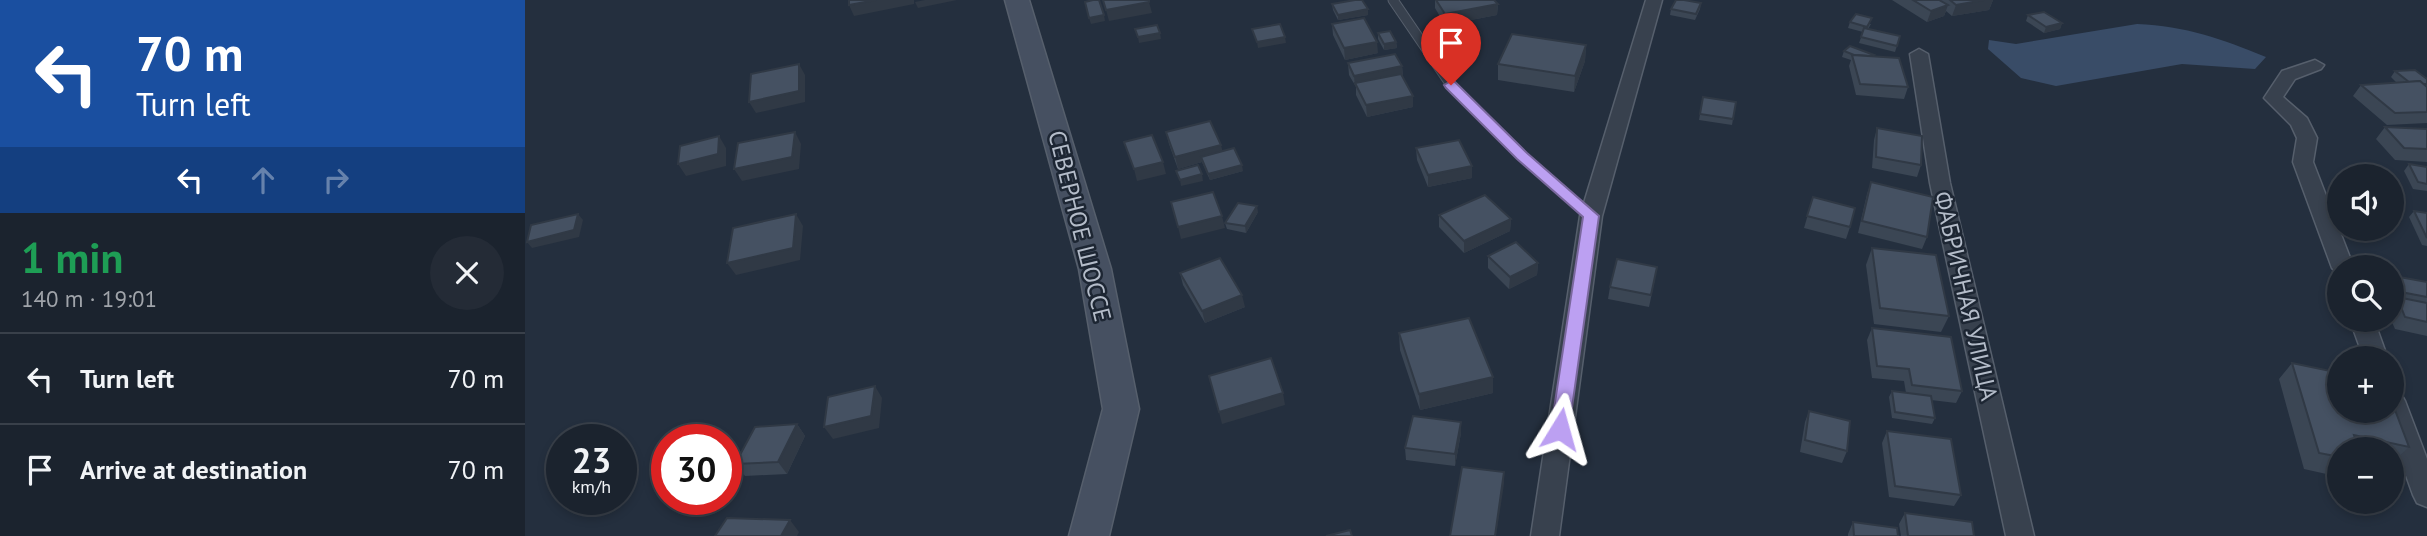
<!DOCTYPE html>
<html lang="en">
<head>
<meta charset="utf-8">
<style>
  :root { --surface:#1b232e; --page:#242b36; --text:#f1f3f6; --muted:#a0a4aa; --line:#39404a }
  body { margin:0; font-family:"PT Sans",sans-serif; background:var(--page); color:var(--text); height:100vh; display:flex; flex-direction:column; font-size:26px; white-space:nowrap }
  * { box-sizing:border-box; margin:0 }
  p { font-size:23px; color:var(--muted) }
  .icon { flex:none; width:38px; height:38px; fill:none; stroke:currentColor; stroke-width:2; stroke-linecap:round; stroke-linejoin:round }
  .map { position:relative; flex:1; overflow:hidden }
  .drawer { display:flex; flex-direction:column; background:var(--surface); width:525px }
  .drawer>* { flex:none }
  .top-card { background:#1a4fa0; color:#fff; overflow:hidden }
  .controls { position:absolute; left:1802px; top:164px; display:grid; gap:14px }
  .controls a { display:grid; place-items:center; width:77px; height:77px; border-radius:50%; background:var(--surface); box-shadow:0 4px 10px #0003,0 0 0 2px var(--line); font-size:35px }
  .speed { position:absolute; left:21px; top:424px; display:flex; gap:14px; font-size:35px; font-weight:700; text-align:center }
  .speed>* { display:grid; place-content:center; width:91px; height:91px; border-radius:50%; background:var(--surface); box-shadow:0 4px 10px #0003,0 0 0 2px var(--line); line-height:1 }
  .speed small { font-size:18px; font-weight:400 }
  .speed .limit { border:10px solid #d22; background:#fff; color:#111 }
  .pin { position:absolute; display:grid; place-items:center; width:60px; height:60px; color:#fff; margin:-72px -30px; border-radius:50% 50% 50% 0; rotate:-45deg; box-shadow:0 0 7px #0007 }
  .pin .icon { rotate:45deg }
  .me { position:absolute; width:77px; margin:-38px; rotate:8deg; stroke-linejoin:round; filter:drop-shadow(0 0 5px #0008) }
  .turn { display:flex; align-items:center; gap:24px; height:147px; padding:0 21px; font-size:32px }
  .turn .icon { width:91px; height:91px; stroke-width:2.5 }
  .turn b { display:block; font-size:49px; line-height:60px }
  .lanes { display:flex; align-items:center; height:66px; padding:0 21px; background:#0003; justify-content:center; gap:35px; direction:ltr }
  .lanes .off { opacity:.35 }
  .round { display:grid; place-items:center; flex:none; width:74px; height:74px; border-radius:37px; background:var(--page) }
  .summary { display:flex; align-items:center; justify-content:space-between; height:119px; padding:0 21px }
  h1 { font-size:42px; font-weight:700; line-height:52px; color:#1e9e55 }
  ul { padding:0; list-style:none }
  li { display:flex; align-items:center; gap:21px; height:91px; padding:0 21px; border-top:2px solid var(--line) }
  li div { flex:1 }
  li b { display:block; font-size:26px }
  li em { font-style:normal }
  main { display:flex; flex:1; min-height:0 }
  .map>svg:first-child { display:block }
</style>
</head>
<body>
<main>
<section class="drawer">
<div class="top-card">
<div class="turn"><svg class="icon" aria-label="left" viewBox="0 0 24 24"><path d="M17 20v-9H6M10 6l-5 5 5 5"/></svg><div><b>70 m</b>Turn left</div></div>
<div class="lanes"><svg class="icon" aria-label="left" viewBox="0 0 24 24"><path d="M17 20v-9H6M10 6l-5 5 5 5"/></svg><svg class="icon off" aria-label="ahead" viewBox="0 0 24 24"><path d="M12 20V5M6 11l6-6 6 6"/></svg><svg class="icon off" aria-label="right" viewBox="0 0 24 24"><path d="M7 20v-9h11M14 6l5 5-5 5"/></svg></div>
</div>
<div class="summary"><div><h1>1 min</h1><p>140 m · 19:01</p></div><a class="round"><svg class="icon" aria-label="close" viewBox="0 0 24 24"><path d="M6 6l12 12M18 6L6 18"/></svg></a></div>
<ul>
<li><svg class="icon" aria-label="left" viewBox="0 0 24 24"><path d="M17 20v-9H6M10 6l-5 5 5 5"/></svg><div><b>Turn left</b></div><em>70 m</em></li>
<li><svg class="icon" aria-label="arrive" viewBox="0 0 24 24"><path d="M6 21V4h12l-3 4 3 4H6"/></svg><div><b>Arrive at destination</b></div><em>70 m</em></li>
</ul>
</section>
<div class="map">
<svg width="1902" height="536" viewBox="0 0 1902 536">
  <rect width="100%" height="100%" fill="#242f3e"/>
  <path fill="#394c67" d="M 1612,24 C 1661,26 1697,39 1741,57 L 1730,69 L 1657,64 L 1531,86 L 1496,78 L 1463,49 L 1464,40 L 1491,44 Z"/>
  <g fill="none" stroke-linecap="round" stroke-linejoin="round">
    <defs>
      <polyline id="service" points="868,0 926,85 997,156 1066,216"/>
      <g id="minor">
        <polygon points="1121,0 1137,0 1077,216 1034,536 1006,536 1055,216"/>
        <polygon points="1394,49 1403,54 1425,183 1509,536 1481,536 1405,183 1385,54"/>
        <polygon points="1790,60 1799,65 1796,69 1770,79 1758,97 1782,118 1792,138 1788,162 1829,268 1815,268 1815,275 1807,268 1768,162 1772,138 1766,125 1739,98 1757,71"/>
        <polygon points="1825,320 1849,320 1863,359 1839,359"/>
        <polygon points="1867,391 1876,394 1880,401 1902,459 1902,507 1892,503 1888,495 1858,411 1867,411"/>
      </g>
      <polygon id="secondary" points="480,0 504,0 586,269 614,409 584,536 544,536 578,409 554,269"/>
    </defs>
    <use href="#service" stroke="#565f6c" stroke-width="11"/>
    <use href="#minor" stroke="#565f6c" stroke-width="3"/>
    <use href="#secondary" stroke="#565f6c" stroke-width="3"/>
    <use href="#service" stroke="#38414e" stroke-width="9"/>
    <use href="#minor" fill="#38414e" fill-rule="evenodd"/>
    <use href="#secondary" fill="#465061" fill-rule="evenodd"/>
  </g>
  <g fill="#3b4654">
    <polygon points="910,0 969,0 973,4 972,15 920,25 910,8"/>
    <polygon points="1367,0 1468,0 1464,10 1427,16 1421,11 1419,16 1402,22"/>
    <polygon points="1176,3 1175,9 1170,20 1145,15 1146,9"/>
    <polygon points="807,4 843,9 843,15 813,20 808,10"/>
    <polygon points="1503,15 1537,23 1535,29 1519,33 1501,21"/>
    <polygon points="1325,22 1346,24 1343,29 1375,36 1370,52 1334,43 1338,32 1323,28"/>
    <polygon points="807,24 853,53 820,60 808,35"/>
    <polygon points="853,33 871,42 872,48 859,50 853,39"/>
    <polygon points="1061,45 1060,61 1049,92 973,80 973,64"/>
    <polygon points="1319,51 1349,55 1348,56 1383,87 1379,99 1331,95 1324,66 1326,60 1317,57"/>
    <polygon points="823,63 877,66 878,77 888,107 842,117 831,95 831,87 824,75"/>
    <polygon points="1870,71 1902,79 1902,123 1862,125 1828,96 1836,85 1872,83 1866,77"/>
    <polygon points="1178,97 1211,102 1207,125 1174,120"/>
    <polygon points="1860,127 1902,129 1902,162 1870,160 1851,139"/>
    <polygon points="1352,128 1396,165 1392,177 1347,168 1349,140"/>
    <polygon points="641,132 698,151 718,171 685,180 677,162 653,169 644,144"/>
    <polygon points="891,148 947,166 947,178 903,187 892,160"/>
    <polygon points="1884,164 1902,167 1902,191 1888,189 1879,171"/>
    <polygon points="1346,182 1402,237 1397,249 1333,233 1342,194"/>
    <polygon points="1288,197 1325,227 1321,239 1279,228"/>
    <polygon points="1889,211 1902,213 1902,246 1897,245 1884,217"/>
    <polygon points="733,212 721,233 702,229 700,223"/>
    <polygon points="914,215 986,219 985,231 939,253 914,227"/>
    <polygon points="1347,248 1424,316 1416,332 1349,324 1341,265"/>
    <polygon points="963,256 1013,263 1012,275 984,289 963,268"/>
    <polygon points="655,273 720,307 680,323 658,285"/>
    <polygon points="1869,276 1902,282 1902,336 1870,329 1866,320 1867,320 1867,278"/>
    <polygon points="1130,279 1124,307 1083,299 1085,287"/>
    <polygon points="1347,328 1437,391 1431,403 1406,400 1410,418 1407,424 1367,418 1364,397 1367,391 1381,393 1379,381 1347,378 1342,340"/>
    <polygon points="874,333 968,393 895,410 875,350"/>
    <polygon points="1767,363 1884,447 1867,463 1867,450 1815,450 1815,477 1779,469 1754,379"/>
    <polygon points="1284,411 1322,451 1317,463 1275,452 1280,422"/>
    <polygon points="272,424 280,436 262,474 220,476 210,464"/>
    <polygon points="1362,431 1436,495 1429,506 1364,497 1357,443"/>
    <polygon points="936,433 930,466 881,460 880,448"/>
    <polygon points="1380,513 1449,536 1376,536 1374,524"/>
    <polygon points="1328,522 1373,536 1323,536 1323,534"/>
  </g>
  <g fill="#303945">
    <polygon points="351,0 389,0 389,4 329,16 324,5"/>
    <polygon points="400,0 432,0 393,8 390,2"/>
    <polygon points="1459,0 1468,0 1464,10 1427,16 1431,5"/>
    <polygon points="624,2 627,13 584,21 581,10"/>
    <polygon points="973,4 972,15 920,25 920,14"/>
    <polygon points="1423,5 1419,16 1402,22 1406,11"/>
    <polygon points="843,9 843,15 813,20 813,15"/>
    <polygon points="579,15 580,21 566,24 564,18"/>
    <polygon points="1537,23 1535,29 1519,33 1521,27"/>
    <polygon points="635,33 636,39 614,43 613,37"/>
    <polygon points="760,37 761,43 733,48 732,42"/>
    <polygon points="852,42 853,53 820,60 819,48"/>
    <polygon points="871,42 872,48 859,50 859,44"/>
    <polygon points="1061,45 1060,61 1049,92 1050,76"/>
    <polygon points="274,64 280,75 280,102 231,113 224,102"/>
    <polygon points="877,66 878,78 830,83 830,87 829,76"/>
    <polygon points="888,96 888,107 842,117 841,105"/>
    <polygon points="270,132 276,144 274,169 217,181 209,169"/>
    <polygon points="194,136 201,148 201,166 161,176 153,164"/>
    <polygon points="696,145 699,157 676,157 677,162 653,169 650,157"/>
    <polygon points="638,162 641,174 612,181 609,169"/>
    <polygon points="717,165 718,171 685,180 683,174"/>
    <polygon points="947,166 947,178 903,187 903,175"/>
    <polygon points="677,174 678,181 656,186 655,180"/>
    <polygon points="732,206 733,212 721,233 720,226"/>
    <polygon points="53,214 58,220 54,237 7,248 2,242"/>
    <polygon points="271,214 278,226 275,260 211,275 202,263"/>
    <polygon points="697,216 700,228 656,239 653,227"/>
    <polygon points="986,219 985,231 939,253 939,241"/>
    <polygon points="1013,263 1012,275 984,289 985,277"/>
    <polygon points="717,295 720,307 680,323 677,311"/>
    <polygon points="968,377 968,393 895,410 894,394"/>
    <polygon points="350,386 357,398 354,428 308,439 299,427"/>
    <polygon points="758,393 760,405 697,424 694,412"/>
    <polygon points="936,422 936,433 930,466 930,454"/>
    <polygon points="272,424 280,436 262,474 253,462"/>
    <polygon points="979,472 979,484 971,536 970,536"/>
    <polygon points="265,520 274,532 272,536 256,536"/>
  </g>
  <g fill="#455162" stroke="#303945" stroke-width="2">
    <polygon points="324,0 351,0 324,5"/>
    <polygon points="568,0 574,0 579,15 564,18 560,2"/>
    <polygon points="578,0 624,0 624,2 581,10"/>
    <polygon points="830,0 837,0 843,9 813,15 807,4"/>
    <polygon points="911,0 969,0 973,4 920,14"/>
    <polygon points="1151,0 1159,0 1176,3 1171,14 1146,9"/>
    <polygon points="1388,0 1414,0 1423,5 1406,11"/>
    <polygon points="1425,0 1459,0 1431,5"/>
    <polygon points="1519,12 1537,23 1521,27 1503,15"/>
    <polygon points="1331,14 1347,18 1342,27 1325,22"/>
    <polygon points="839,18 852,42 819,48 807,24"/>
    <polygon points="755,24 760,37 732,42 727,29"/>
    <polygon points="632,25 635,33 613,37 610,29"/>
    <polygon points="1339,28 1375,36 1372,46 1336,37"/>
    <polygon points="865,31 871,42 859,44 853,33"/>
    <polygon points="987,34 1061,45 1050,76 973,64"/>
    <polygon points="1325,46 1349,55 1347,56 1329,55 1319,51"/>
    <polygon points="870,54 877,66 829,76 823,63"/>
    <polygon points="1327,55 1374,58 1383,87 1335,84"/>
    <polygon points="274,64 274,91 224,102 226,74"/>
    <polygon points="1890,70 1902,79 1902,84 1898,84 1895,81 1884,82 1870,71"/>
    <polygon points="876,74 888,96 841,105 830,83"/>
    <polygon points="1895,81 1902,87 1902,112 1870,113 1836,85"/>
    <polygon points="1178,97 1211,102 1208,119 1175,114"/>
    <polygon points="685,121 696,145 650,157 641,132"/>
    <polygon points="1860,127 1902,129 1902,149 1879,148"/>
    <polygon points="1352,128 1397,136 1396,165 1351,157"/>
    <polygon points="270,132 267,157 209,169 213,143"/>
    <polygon points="627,135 638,162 609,169 599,142"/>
    <polygon points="194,136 193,154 153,164 155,146"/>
    <polygon points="934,140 947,166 903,175 891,148"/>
    <polygon points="709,148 717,165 683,174 676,157"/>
    <polygon points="1884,164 1902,167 1902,184 1893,182"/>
    <polygon points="673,165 677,174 655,180 651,171"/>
    <polygon points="1346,182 1408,197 1402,237 1337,221"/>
    <polygon points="688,192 697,216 653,227 646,202"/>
    <polygon points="960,195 986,219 939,241 914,215"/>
    <polygon points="1288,197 1330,208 1325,227 1282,216"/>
    <polygon points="713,203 732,206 720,226 700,223"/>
    <polygon points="1889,211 1902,213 1902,238"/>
    <polygon points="53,214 49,230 2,242 6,225"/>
    <polygon points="271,214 268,248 202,263 208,228"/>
    <polygon points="991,242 1013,263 985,277 963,256"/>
    <polygon points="1347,248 1411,255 1424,316 1355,308"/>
    <polygon points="695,258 717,295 677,311 655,273"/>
    <polygon points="1092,259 1132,267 1126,295 1085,287"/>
    <polygon points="1869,276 1902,282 1902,297 1876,292"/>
    <polygon points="1872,297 1902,303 1902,322 1880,317"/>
    <polygon points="944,318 968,377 894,394 874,333"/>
    <polygon points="1347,328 1426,337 1437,391 1387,385 1384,369 1352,366"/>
    <polygon points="746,358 758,393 694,412 684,376"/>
    <polygon points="1767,363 1815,373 1815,411 1867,411 1867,402 1884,447 1829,435 1834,450 1815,450 1815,457 1794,453"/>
    <polygon points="350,386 346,416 299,427 303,397"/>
    <polygon points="1367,391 1406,396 1410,418 1370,412"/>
    <polygon points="1284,411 1325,421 1322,451 1280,440"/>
    <polygon points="888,416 936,422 930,454 880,448"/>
    <polygon points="272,424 253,462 210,464 230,427"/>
    <polygon points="1362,431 1426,439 1436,495 1370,486"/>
    <polygon points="937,467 979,472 970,536 925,536"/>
    <polygon points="1380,513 1447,522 1449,536 1383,536"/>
    <polygon points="202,518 265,520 256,536 190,536"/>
    <polygon points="1328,522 1372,528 1373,536 1329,536"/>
    <polygon points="825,530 827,536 801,536"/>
  </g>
  <polygon fill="#bca0f2" stroke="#7a689d" stroke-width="2" points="926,81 930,82 1002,153 1074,216 1044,429 1041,435 1035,437 1028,435 1026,429 1058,217 992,159 921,88 919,85"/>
  <g text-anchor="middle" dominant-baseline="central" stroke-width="5" stroke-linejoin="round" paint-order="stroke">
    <g font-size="24" fill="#b4bcc9" stroke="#1d2633">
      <text transform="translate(555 226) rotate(76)">СЕВЕРНОЕ ШОССЕ</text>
      <text transform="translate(1441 296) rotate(77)">ФАБРИЧНАЯ УЛИЦА</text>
    </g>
  </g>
</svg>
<div class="controls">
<a><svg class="icon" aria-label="sound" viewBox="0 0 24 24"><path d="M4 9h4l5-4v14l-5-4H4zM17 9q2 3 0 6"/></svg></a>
<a><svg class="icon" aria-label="search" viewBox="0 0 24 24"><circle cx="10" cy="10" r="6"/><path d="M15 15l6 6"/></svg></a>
<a>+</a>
<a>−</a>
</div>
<div class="speed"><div>23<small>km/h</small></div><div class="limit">30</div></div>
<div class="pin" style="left:926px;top:85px;background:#d93025"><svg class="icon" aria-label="arrive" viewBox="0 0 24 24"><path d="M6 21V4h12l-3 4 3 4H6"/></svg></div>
<svg class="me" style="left:1035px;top:429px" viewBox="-20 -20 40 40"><path d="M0-17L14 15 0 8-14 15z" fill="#bca0f2" stroke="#fff" stroke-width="4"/></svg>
</div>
</main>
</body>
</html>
